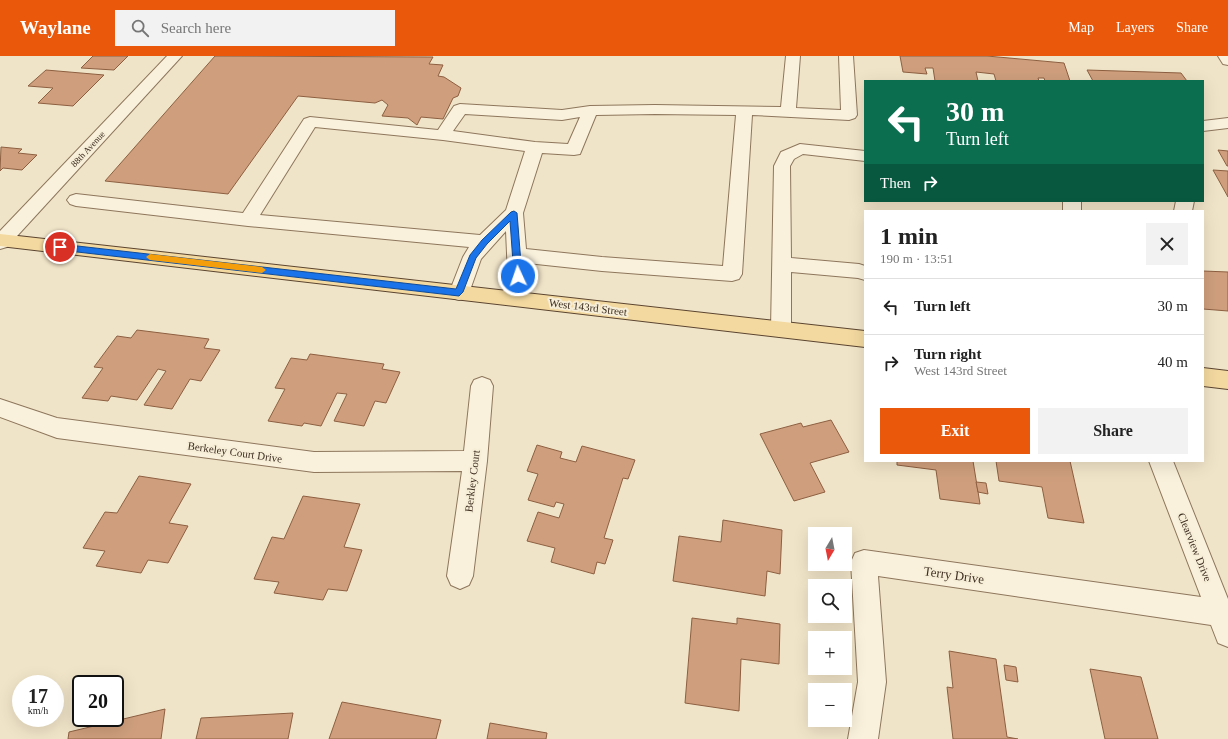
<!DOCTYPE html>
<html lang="en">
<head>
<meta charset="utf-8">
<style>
  :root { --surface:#fff; --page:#f2f2f2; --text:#222; --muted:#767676; --line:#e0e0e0; --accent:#ea580c }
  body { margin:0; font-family:"Times New Roman",serif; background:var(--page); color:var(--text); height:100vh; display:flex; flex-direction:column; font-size:15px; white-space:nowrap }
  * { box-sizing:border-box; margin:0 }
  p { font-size:13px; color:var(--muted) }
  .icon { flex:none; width:22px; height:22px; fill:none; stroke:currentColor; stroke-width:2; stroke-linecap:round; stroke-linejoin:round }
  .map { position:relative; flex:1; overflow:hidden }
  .drawer { position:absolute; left:864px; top:154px; width:340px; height:252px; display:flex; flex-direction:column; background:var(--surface); border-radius:0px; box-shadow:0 4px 16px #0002 }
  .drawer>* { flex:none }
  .guide { position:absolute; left:864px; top:24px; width:340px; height:122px; border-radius:0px; box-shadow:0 4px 16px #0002; background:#0b6e4f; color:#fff; overflow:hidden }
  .needle { width:26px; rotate:190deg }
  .tools { position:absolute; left:808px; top:471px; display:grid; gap:8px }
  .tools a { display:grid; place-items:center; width:44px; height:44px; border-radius:0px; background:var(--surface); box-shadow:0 4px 16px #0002; font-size:20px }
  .speed { position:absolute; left:12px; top:619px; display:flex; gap:8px; font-size:20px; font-weight:700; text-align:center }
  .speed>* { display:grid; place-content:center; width:52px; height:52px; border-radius:50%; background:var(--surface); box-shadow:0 4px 16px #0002; line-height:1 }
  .speed small { font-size:10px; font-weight:400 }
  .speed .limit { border:2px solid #111; border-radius:6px; background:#fff; color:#111 }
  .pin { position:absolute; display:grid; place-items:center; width:34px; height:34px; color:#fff; margin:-17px; border:2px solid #fff; border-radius:50%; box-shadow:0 1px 4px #0007 }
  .me { position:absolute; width:44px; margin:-22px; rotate:357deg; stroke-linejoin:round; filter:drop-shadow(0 0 3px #0008) }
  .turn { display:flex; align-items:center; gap:14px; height:84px; padding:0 16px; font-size:18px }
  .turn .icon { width:52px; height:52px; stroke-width:2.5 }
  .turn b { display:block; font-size:28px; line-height:34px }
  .then { display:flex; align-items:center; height:38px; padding:0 16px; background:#0003; gap:8px; font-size:15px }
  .round { display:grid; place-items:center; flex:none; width:42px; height:42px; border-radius:0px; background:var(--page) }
  .headline { display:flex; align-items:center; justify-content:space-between; height:68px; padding:0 16px }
  h1 { font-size:24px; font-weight:700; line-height:30px }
  .action { display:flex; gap:8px; margin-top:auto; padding:8px 16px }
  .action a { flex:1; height:46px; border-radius:0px; background:var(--accent); color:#fff; font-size:16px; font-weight:700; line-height:46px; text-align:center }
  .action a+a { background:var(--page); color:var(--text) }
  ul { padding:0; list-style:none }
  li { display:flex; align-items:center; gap:12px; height:56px; padding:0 16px; border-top:1px solid var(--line) }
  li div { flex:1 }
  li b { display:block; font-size:15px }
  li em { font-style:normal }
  header { display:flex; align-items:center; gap:24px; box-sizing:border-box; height:56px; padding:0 20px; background:var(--accent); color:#fff }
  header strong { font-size:19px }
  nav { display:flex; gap:22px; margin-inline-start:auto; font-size:14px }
  .search { width:280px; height:36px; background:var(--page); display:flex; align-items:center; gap:10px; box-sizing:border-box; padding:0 14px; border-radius:0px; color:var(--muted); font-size:15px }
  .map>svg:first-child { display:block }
</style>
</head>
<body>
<header>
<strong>Waylane</strong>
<div class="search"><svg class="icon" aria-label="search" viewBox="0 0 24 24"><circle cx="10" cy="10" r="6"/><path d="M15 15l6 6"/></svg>Search here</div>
<nav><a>Map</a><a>Layers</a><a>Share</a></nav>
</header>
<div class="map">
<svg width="1228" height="683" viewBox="0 0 1228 683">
  <rect width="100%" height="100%" fill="#f0e4c8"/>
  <g fill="#cf9f7d" stroke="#8d5f41">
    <polygon points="93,0 128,0 114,14 81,12"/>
    <polygon points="215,0 433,1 429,8 443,9 438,20 444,21 461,32 458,40 453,42 443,63 421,61 417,69 408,62 382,60 388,49 382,44 375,47 298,40 228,138 105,125"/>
    <polygon points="900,0 987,0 1064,7 1070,25 1045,25 1044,22 1038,22 1039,25 996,25 994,18 976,16 978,25 935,25 933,12 925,12 927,18 903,16"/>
    <polygon points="46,14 104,19 73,50 38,47 53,32 28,30"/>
    <polygon points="1087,14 1181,17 1187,25 1093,25"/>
    <polygon points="1,91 22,93 18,97 37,99 22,114 3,112 0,115"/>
    <polygon points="1218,94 1228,95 1228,110 1227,110"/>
    <polygon points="1213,114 1228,115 1228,141"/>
    <polygon points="1203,215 1228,216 1228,255 1203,253"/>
    <polygon points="137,274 209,283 204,292 220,294 201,325 190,323 172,353 144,349 166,315 158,313 137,344 111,340 108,345 82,342 103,312 94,311 117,280 131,282"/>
    <polygon points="310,298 384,308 382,313 400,316 386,347 375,345 364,370 334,365 347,338 337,337 321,370 304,367 302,370 268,365 285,333 275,332 291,302 307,304"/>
    <polygon points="831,364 849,396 810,407 825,436 794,445 760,378 801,367 803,371"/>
    <polygon points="537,389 562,396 560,402 576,406 582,390 635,404 628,423 623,422 604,482 613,484 605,508 597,506 594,518 551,506 555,492 527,485 538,456 559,462 564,448 556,446 554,451 528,444 538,418 527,415"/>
    <polygon points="897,405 973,405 980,448 940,443 936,414 897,409"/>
    <polygon points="996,405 1070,405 1084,467 1048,462 1042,431 999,425"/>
    <polygon points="139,420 191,428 169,467 188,470 168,507 148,504 141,517 96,510 105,495 83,492 105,456 117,457"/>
    <polygon points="976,426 986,427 988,438 978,436"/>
    <polygon points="303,440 360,448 344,491 362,494 347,535 328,533 323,544 274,537 279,526 254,523 272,481 284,483"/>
    <polygon points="723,464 782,474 780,518 767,515 765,540 673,525 679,480 721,486"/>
    <polygon points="692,562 737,568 737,562 780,568 779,608 741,603 739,655 685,647"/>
    <polygon points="949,595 996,603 1007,681 1018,683 953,683 947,631 953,632"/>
    <polygon points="1004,609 1016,611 1018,626 1006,624"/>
    <polygon points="1090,613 1141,621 1158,683 1105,683"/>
    <polygon points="342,646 441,664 436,683 329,683"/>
    <polygon points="165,653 161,683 68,683 69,676"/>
    <polygon points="293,657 288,683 196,683 201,662"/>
    <polygon points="490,667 547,677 546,683 487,683"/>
  </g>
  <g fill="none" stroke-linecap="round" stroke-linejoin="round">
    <defs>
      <g id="minor">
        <polygon points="167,0 182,0 7,191 0,193 0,175"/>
        <path d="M 786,0 L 800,0 L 796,52 L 841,54 L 839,0 L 853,0 L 857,59 L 855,62 L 849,64 L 752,59 L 742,218 L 739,223 L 732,225 L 602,215 L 527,207 C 528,221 525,234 518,247 L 511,249 L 504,247 L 501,242 L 508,220 L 506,175 L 481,203 L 469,237 L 466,242 L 459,244 L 452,242 L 449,237 L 463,201 L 469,191 L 248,170 L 76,150 L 70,148 L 67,144 L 70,140 L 76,138 L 243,157 L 304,63 L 310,61 L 438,74 L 454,50 L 460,48 L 562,54 L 590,50 L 655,49 L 781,51 ZM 465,58 L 562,64 L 580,61 L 568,88 L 535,86 L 453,75 ZM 655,58 L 736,59 L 723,210 L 602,201 L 526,193 L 523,157 L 542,97 L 574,99 L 580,98 L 596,59 ZM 315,71 L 443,84 L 525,95 L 506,154 L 480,179 L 260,159 Z"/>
        <polygon points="1218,0 1228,0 1228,9 1223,8"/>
        <polygon points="1228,62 1228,72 1203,75 1203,65"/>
        <polygon points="800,88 865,95 865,105 803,98 794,103 790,110 791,202 859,208 865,210 865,224 858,222 791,216 791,273 788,279 781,281 774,279 771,273 774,110 781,96"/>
        <rect x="1063" y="145" width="18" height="10"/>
        <polygon points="1176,145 1194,145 1192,155 1174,155"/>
        <polygon points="482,321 490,324 493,330 487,405 473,520 469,529 460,533 451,529 447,520 462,415 314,416 57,382 0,361 0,343 57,362 314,396 464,395 471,330 474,324"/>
        <polygon points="1149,405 1173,405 1228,543 1228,591 1218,587 1211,569 878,520 886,626 878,683 848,683 858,626 851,506 855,497 864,494 1201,541"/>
      </g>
      <g id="major">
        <polygon points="0,178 865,275 865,291 0,190"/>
        <polygon points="1203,312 1228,315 1228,333 1203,330"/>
      </g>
    </defs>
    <use href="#minor" stroke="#8d765c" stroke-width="2"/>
    <use href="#major" stroke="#5b4430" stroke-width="2"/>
    <use href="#minor" fill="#faf1dc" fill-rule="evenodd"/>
    <use href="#major" fill="#f3d9a0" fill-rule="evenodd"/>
  </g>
  <polygon fill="#1a73e8" stroke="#114b97" points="514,155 517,157 522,220 521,222 518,223 514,220 510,165 487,188 476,202 463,236 459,240 60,194 56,191 60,188 456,233 470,199 482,184 511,156"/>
  <polygon fill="#f59e0b" points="150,198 262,211 266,214 262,217 150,204 146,201"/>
  <g text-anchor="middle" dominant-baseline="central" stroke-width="4" stroke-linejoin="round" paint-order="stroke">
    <g font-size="9" fill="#3d2e20" stroke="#f7eed8">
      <text transform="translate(88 93) rotate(-47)">88th Avenue</text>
    </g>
    <g font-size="11" fill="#3d2e20" stroke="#f7eed8">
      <text transform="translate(588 251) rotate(7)">West 143rd Street</text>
      <text transform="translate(235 396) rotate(8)">Berkeley Court Drive</text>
      <text transform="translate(472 425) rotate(-83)">Berkley Court</text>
      <text transform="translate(1195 491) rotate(68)">Clearview Drive</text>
    </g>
    <g font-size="13" fill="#3d2e20" stroke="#f7eed8">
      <text transform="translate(954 519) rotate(8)">Terry Drive</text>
    </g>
  </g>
</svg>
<div class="tools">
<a><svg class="needle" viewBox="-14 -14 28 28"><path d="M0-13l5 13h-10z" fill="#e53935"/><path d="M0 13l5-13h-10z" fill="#767676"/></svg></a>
<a><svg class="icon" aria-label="search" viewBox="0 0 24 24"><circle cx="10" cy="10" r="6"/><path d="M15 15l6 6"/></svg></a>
<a>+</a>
<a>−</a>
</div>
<div class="speed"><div>17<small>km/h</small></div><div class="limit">20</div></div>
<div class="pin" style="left:60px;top:191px;background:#d93025"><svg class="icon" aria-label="arrive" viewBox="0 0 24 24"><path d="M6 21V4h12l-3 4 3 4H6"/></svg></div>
<svg class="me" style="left:518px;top:220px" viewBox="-20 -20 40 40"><circle r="17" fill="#1a73e8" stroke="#fff" stroke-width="3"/><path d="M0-11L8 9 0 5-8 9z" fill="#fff"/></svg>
<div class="guide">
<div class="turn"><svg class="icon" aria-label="left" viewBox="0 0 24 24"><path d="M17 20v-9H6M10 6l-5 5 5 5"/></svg><div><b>30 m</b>Turn left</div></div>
<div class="then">Then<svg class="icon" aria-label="right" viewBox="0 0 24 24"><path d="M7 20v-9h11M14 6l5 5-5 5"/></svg></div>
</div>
<section class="drawer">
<div class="headline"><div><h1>1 min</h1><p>190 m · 13:51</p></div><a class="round"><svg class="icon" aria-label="close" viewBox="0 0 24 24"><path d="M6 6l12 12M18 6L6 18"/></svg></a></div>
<ul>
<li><svg class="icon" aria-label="left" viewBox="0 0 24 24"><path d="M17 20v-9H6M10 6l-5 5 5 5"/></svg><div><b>Turn left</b></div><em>30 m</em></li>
<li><svg class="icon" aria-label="right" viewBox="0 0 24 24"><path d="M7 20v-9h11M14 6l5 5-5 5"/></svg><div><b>Turn right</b><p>West 143rd Street</p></div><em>40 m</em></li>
</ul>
<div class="action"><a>Exit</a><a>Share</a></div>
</section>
</div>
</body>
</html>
